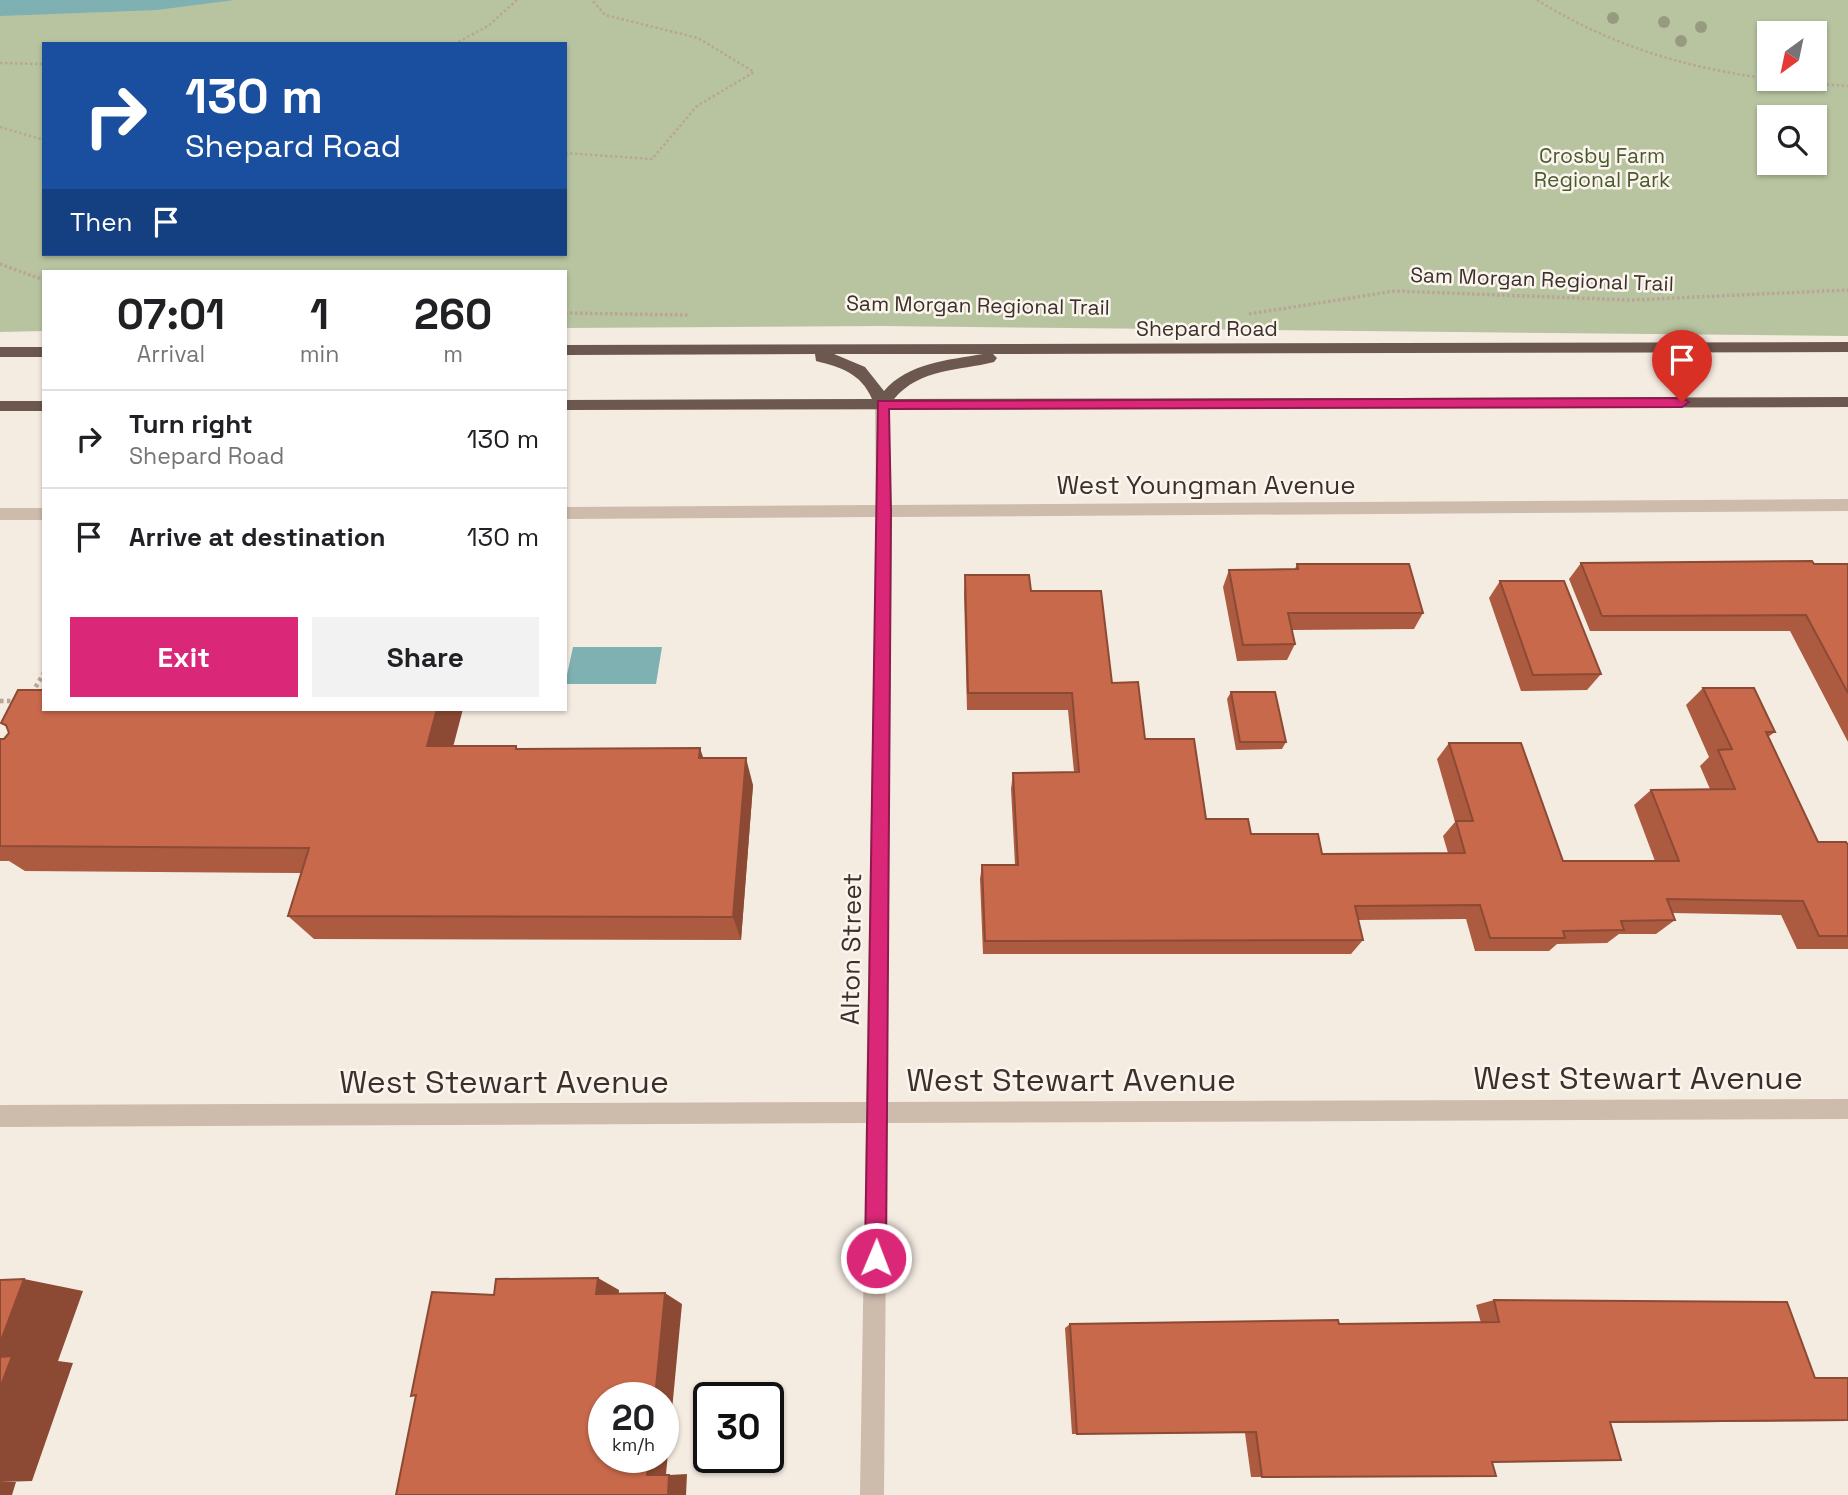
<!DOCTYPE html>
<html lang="en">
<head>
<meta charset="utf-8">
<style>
  :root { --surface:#fff; --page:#f2f2f2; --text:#202124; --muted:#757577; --line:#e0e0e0; --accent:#db2777 }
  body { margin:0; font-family:"Space Grotesk",sans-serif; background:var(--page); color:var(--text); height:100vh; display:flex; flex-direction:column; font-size:26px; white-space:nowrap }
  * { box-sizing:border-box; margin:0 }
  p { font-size:23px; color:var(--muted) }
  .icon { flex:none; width:38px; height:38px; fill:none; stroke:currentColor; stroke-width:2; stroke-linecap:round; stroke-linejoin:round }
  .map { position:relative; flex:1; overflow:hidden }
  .details { position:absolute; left:42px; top:270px; width:525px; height:441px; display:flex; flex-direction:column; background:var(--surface); border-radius:0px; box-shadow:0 2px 5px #0004 }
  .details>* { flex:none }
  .guide { position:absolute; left:42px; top:42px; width:525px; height:214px; border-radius:0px; box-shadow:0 2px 5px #0004; background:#1a4fa0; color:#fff; overflow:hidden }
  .needle { width:46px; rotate:213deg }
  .controls { position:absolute; left:1757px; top:21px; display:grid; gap:14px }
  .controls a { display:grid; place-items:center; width:70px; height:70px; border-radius:0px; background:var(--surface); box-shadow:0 2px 5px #0004; font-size:35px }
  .speed { position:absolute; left:588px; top:1382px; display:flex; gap:14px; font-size:35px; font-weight:700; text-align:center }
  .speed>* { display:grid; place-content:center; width:91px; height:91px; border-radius:50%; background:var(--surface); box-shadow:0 2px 5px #0004; line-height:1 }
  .speed small { font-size:18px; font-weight:400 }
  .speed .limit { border:4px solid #111; border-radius:10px; background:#fff; color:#111 }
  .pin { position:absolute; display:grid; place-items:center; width:60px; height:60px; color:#fff; margin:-72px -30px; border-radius:50% 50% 50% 0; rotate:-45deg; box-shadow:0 0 7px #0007 }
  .pin .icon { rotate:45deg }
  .me { position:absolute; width:77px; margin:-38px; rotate:1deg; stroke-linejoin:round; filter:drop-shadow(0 0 5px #0008) }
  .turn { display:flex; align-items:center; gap:24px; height:147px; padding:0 28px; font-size:32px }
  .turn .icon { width:91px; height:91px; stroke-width:2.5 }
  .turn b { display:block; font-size:49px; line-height:60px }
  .then { display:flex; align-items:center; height:66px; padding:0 28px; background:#0003; gap:14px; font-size:26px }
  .eta { display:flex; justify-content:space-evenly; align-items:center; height:119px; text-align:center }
  .eta b { font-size:42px; font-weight:600; line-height:49px }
  .cta { display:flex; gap:14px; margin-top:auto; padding:14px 28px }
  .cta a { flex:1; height:80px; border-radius:0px; background:var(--accent); color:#fff; font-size:28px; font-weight:600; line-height:80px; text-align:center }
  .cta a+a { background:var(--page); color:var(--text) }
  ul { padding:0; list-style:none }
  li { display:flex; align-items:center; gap:21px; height:98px; padding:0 28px; border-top:2px solid var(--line) }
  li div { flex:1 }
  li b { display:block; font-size:26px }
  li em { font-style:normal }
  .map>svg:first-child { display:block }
</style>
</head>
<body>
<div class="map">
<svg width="1848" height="1495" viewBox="0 0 1848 1495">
  <rect width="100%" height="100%" fill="#f4ebe1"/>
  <path fill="#b8c4a0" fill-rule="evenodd" d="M 0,0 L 1848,0 L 1848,336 L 882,326 L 565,328 L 565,271 L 44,271 L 44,331 L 0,332 ZM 1769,33 L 1815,33 L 1815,79 L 1769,79 ZM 44,44 L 565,44 L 565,254 L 44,254 ZM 1769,117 L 1815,117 L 1815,163 L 1769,163 Z"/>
  <g fill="#7fb0b2">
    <polygon points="0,0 234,0 157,10 0,16"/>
    <polygon points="573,647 662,647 656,684 565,684"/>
  </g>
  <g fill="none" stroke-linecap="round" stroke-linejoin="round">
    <g stroke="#b9a596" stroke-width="2.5" stroke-dasharray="2.5 2.5" stroke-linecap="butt">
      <path d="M 1537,0 C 1635,61 1734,79 1848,86"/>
      <polyline points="454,44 488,26 517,0"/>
      <polyline points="0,63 44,64"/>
      <polyline points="0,127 44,140"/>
      <polyline points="565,153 652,159 697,106 754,72 698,38 605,15 592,0"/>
    </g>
    <g stroke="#b9a596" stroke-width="3.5" stroke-dasharray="2.5 2.5" stroke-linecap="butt">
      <polyline points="0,264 44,280"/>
      <polyline points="565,313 688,315"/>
      <polyline points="1249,314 1395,291 1631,300 1848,290"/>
    </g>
    <g stroke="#b9a596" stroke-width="4.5" stroke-dasharray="3.5 3.5" stroke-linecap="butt">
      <polyline points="32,693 44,673"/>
      <polyline points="0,701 18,701"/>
    </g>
    <g fill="#cdbbac" fill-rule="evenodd">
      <polygon points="882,399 889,404 891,505 1848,499 1848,511 892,517 887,1102 1848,1099 1848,1119 887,1123 884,1495 860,1495 866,1123 0,1127 0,1105 866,1102 876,517 565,519 565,507 876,505 875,404"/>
      <rect x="0" y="508" width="44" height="12"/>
    </g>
    <g fill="#6c584f" fill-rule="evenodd">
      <path d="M 1848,342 L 1848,352 L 993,354 L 997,358 L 994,362 C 959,371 920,368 894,399 L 1848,397 L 1848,407 L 565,410 L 565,400 L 872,399 C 861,373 840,367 816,361 L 815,354 L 565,355 L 565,345 ZM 834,354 L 983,354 C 948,360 908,363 884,391 L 865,367 Z"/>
      <rect x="0" y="347" width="44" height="10"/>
      <rect x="0" y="401" width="44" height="10"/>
    </g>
  </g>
  <g fill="#969b7f">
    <circle cx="1613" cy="18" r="6"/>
    <circle cx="1664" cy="22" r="6"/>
    <circle cx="1701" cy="27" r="6"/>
    <circle cx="1681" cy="41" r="6"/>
  </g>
  <g fill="#ac5a40">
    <polygon points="1581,563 1848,564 1848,742 1790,631 1590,631 1569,579"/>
    <polygon points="1297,564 1423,613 1414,629 1292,630 1295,644 1287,660 1237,661 1223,587 1229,570 1295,569"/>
    <polygon points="965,575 1031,591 1112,683 1145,739 1206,819 1251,834 1322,854 1448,853 1443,836 1455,822 1437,759 1449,743 1563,861 1655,861 1634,805 1651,790 1710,789 1700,766 1709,757 1686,705 1703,688 1775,732 1768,737 1818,842 1848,845 1848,949 1797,949 1781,915 1672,913 1675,920 1656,934 1619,934 1607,943 1557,944 1549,951 1475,951 1466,919 1358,920 1363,940 1351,954 983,954 980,879 982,865 1015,865 1011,789 1013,773 1074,772 1068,710 967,710 964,594"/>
    <polygon points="1500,581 1601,674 1587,690 1521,691 1489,598"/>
    <polygon points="1231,692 1286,742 1282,749 1236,750 1227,699"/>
    <polygon points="1,723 453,746 516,746 518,749 704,758 753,785 741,940 314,939 288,916 301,873 25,871 9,861 0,861 0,739 4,739 9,733 8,728"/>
    <polygon points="1494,1300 1815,1378 1848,1378 1848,1421 1610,1423 1492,1462 1262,1477 1251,1477 1245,1433 1072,1434 1065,1328 1070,1324 1339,1324 1481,1323 1476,1305"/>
  </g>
  <g fill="#8c4a34">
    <polygon points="437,709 463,709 446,774 427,746"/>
    <polygon points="700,748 709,775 699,758"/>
    <polygon points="746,758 753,785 741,940 733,917"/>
    <polygon points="598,1278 619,1290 618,1304 596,1294"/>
    <polygon points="24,1279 83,1291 58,1361 73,1363 32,1481 0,1482 0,1343"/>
    <polygon points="665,1293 682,1304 666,1474 647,1475 649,1458 663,1458 663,1398 655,1398"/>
    <polygon points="687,1474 686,1495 668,1495 669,1475"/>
    <polygon points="0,1482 16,1482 12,1495 0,1495"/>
  </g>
  <g fill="#c8694b" stroke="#8c4a34" stroke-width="2">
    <polygon points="1812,561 1814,564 1848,564 1848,693 1806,615 1602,616 1581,563"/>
    <polygon points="1297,564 1409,564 1423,613 1288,613 1295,644 1243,645 1229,570 1298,569"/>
    <polygon points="965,575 1029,575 1031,591 1101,591 1112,683 1138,682 1145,739 1194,739 1206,819 1248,819 1251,834 1318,834 1322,854 1465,853 1456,821 1473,821 1449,743 1521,743 1563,861 1679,861 1651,790 1735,789 1718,750 1732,749 1703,688 1754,688 1775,732 1766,732 1818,842 1846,842 1848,845 1848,936 1819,936 1803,901 1667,899 1675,920 1621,921 1624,930 1563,931 1565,938 1490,938 1480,905 1355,906 1363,940 985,941 982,865 1018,865 1013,773 1079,772 1072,693 968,693"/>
    <polygon points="1500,581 1564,581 1601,674 1533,675"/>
    <polygon points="18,690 44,690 44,709 437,709 427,746 516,746 516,749 700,748 699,758 746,758 733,917 288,916 309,848 0,846 0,739 4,739 9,733 6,725 1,723"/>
    <polygon points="1231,692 1275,692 1286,742 1240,742"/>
    <polygon points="598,1278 596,1294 665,1293 655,1398 604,1398 604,1458 649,1458 647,1475 669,1475 668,1495 396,1495 416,1395 411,1396 432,1292 494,1295 496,1279"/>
    <polygon points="24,1279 0,1343 0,1280"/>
    <polygon points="1494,1300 1787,1302 1815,1378 1848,1378 1848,1420 1610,1422 1621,1460 1492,1462 1496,1476 1262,1477 1256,1432 1077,1434 1070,1324 1338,1320 1339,1324 1499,1322"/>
    <polygon points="12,1356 0,1388 0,1357"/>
  </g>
  <polygon fill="#db2777" stroke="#8e194d" stroke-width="2" points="1682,398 1689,402 1682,407 889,409 891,512 886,1258 883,1266 876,1269 868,1266 865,1258 878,401"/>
  <g text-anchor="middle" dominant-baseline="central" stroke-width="5" stroke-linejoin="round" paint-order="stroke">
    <g font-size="21" fill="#4a5a2e" stroke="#fbf5ee">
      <text x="1602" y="155">Crosby Farm<tspan x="1602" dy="24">Regional Park</tspan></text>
    </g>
    <g font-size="21" fill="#3b302b" stroke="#fbf5ee">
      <text transform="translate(1542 279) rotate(2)">Sam Morgan Regional Trail</text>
      <text transform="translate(978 305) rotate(1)">Sam Morgan Regional Trail</text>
      <text x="1207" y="328">Shepard Road</text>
    </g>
    <g font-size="26" fill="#3b302b" stroke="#fbf5ee">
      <text x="1206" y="485">West Youngman Avenue</text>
      <text transform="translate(851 949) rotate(-89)">Alton Street</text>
    </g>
    <g font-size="32" fill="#3b302b" stroke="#fbf5ee">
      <text x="1638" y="1078">West Stewart Avenue</text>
      <text x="1071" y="1080">West Stewart Avenue</text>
      <text x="504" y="1082">West Stewart Avenue</text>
    </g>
  </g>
</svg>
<div class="controls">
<a><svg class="needle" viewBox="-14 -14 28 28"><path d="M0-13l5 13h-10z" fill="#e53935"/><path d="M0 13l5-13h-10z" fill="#757577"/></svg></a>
<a><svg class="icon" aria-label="search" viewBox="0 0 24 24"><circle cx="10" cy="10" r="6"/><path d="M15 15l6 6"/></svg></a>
</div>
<div class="speed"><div>20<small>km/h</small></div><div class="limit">30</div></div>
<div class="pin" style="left:1682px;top:402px;background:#d93025"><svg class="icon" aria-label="arrive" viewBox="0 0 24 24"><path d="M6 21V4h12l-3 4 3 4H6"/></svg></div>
<svg class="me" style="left:876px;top:1258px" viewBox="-20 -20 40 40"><circle r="17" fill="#db2777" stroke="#fff" stroke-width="3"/><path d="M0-11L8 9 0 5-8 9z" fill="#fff"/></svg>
<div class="guide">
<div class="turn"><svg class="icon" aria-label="right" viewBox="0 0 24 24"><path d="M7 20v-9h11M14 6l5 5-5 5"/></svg><div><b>130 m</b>Shepard Road</div></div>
<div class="then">Then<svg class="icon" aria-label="arrive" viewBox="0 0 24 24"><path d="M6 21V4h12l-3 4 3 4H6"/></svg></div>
</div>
<section class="details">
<div class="eta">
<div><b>07:01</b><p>Arrival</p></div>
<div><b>1</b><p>min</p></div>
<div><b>260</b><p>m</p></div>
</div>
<ul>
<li><svg class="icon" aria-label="right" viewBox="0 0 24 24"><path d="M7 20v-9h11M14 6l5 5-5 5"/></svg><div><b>Turn right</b><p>Shepard Road</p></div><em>130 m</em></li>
<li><svg class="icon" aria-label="arrive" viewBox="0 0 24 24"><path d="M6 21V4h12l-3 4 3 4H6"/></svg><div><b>Arrive at destination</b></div><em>130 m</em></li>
</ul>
<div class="cta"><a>Exit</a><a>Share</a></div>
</section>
</div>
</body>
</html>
